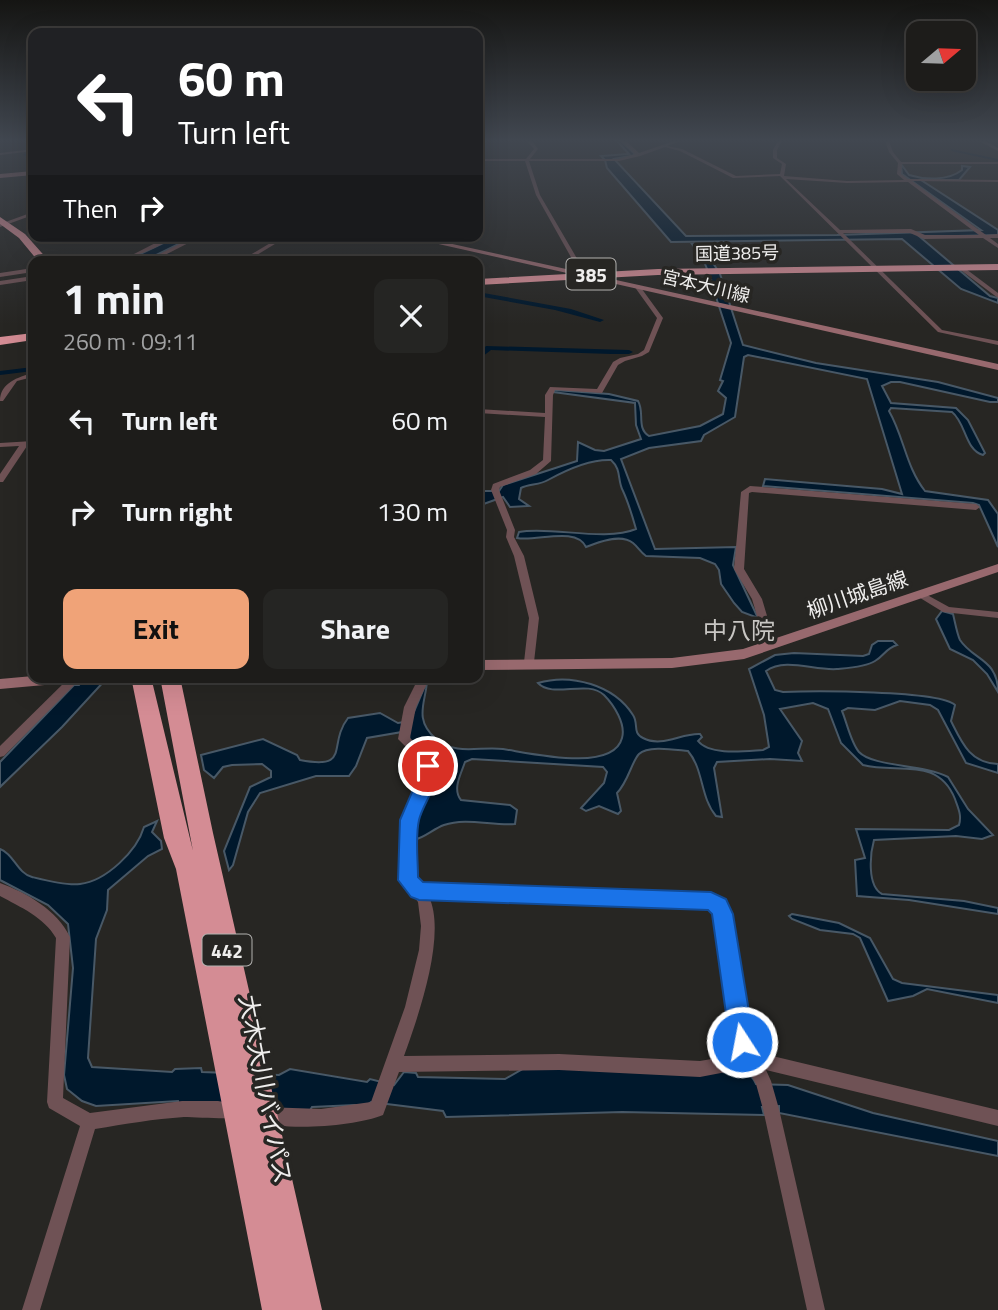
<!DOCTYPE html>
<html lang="en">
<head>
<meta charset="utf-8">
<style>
  :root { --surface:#1d1c1a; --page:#252523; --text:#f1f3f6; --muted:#a0a1a2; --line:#3b3a39; --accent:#f0a378 }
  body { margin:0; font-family:"Titillium Web","Noto Sans JP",sans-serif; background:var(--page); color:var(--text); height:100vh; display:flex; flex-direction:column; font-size:26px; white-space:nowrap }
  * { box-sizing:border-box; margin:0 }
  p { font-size:23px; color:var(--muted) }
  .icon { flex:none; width:38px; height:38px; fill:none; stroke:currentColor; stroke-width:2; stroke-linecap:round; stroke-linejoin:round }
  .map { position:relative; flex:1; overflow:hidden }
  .sheet { position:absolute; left:28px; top:256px; width:455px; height:427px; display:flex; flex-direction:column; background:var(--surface); border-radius:14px; box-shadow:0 7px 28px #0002,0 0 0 2px var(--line) }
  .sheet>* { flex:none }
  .banner { position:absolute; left:28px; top:28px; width:455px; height:214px; border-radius:14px; box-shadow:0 7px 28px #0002,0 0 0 2px var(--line); background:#202124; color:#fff; overflow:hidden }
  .needle { width:46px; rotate:71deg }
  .fabs { position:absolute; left:906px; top:21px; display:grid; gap:14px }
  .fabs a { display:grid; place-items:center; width:70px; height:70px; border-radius:14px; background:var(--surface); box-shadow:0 7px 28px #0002,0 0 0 2px var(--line); font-size:35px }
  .pin { position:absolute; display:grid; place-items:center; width:60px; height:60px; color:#fff; margin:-30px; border:4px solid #fff; border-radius:50%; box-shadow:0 2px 7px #0007 }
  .me { position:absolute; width:77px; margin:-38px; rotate:349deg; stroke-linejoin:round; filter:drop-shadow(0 0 5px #0008) }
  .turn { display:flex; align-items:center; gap:24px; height:147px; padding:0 35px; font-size:32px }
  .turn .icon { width:91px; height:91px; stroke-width:2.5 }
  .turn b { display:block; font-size:49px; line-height:60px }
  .then { display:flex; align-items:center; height:66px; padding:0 35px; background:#0003; gap:14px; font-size:26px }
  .round { display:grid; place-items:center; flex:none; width:74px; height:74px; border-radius:14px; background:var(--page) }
  .summary { display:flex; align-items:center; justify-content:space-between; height:119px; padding:0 35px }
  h1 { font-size:42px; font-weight:700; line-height:52px }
  .button { display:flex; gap:14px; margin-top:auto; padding:14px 35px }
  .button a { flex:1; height:80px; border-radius:14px; background:var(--accent); color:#111; font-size:28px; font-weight:700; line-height:80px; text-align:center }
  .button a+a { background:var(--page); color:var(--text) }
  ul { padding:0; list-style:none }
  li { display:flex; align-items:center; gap:21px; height:91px; padding:0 35px }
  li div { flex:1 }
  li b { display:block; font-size:26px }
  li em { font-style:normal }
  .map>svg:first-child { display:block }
</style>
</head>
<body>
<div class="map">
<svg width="998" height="1310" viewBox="0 0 998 1310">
  <rect width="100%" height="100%" fill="#272623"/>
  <g fill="#00182c" stroke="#485866" stroke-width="2">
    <path d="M 617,141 L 621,141 L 636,155 L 614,159 L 686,236 L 837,235 L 981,230 L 902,174 L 901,164 L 909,175 C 925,180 948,181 962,170 L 962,166 L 970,167 L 959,180 L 921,180 L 998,230 L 998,235 L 920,237 L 990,296 L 998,298 L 998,303 L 961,289 L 902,239 L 671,242 L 607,168 L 605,160 L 601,156 L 629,154 Z"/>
    <polygon points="178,236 195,236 146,260 104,261 136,256"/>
    <path d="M 692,244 L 701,244 L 720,274 L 743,345 L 816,363 L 938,382 L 998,398 L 998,402 L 990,402 L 900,382 L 891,382 L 882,386 L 891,403 L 956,408 L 968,420 L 985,453 L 983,455 C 965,450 966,423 952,412 L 891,408 L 889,411 C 904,437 906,467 925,491 L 988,500 L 998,514 L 998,547 L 979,505 L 973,503 L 763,486 L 765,479 L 882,489 L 902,494 L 867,379 L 748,355 L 744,357 L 735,417 L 704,435 L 701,441 L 649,448 L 621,459 L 655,549 L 736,547 L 733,565 L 758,618 L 742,612 L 734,603 L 721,584 L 719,570 L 715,564 L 700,558 L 646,556 C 640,552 638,547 633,543 C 621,533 598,542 586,547 C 576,526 536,542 517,538 L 519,532 C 551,526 605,542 636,529 C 632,515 629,504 623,491 C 617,480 622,470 611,460 C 589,459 566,470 548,480 C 540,485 529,484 521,488 L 519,499 L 529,506 L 510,507 L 503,497 L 478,506 L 478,491 L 499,491 L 503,485 L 577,461 L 578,442 L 595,450 L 604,451 L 641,439 L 636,425 L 635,403 L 553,392 L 555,390 L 609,394 L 638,401 C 645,412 636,428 649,436 L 700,426 L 723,414 L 726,398 L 718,391 L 723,381 L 720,380 L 731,343 L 713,288 L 684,287 L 680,283 L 705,282 L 711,279 L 703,259 Z"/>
    <path d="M 942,611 L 953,614 C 955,622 957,634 960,640 C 973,660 998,659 998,692 L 987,674 L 973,660 L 950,649 L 936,619 Z"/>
    <path d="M 878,641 L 893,641 L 897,645 C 886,648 884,656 875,661 C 866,667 848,668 837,669 C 815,671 785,657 766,671 L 775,690 L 783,692 C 811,691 939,690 955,705 L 951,721 C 962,743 970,763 998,764 L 998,773 L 966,763 L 938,710 L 930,705 L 900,701 L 875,710 L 848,708 L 842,711 C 847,723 851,743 859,752 C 873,767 924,764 948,777 L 968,809 L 993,835 L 982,839 L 956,836 L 874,840 C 870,854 867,886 882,894 L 964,901 L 998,908 L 998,914 L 909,900 L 857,896 L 855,860 L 865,858 L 856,829 L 949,830 L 959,825 C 962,815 958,808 955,799 C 938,756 897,774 863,765 L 841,743 L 828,709 L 813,703 L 780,709 L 802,741 L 798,753 L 802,761 L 770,759 L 717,762 L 714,768 L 722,817 L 716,816 C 700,797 704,770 688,751 C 676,750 648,745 639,754 C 632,761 628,782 617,793 L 621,811 L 618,814 L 599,806 L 586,811 L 581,808 L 604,783 L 607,772 L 603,767 L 472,759 L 465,762 C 461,774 452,789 461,800 L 510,805 L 517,810 L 515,824 C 492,826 466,817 444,825 C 433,829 426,837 414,840 L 416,823 L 433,777 L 429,753 L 410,741 L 408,731 L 367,738 L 356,766 L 349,776 L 316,776 L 260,793 L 248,812 L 233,865 L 229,870 L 224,851 L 250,787 L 271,777 L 271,771 L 262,764 L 232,765 L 223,767 L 214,778 L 204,770 L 201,755 L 263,739 L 297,755 L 300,760 C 352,770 327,745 348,718 L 380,713 L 398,723 L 410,721 L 427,681 C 426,702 413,719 436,739 C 457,756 479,746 503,749 C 530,753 613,773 622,738 C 626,724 614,705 604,695 C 587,679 553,699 538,683 C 571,673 614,685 633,715 C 639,724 632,733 643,738 C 662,748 681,733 700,734 L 702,737 L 698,741 C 710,756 746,751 763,750 L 769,747 L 764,715 L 749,669 L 775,655 L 794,653 L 863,656 L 869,654 L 872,645 Z"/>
    <polygon points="86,677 108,677 62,727 0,787 0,762 74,685 79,685"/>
    <path d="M 157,821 L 152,832 L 161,841 L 162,849 L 148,856 L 108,890 L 107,910 L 96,939 L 88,1058 L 92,1067 L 172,1072 L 175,1069 L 201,1068 L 202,1072 L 279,1075 L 290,1069 L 367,1082 L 370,1079 L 394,1085 L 404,1072 L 416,1073 L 418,1077 L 505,1079 L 528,1066 L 731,1066 C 741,1070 752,1073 756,1084 L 788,1085 L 873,1113 L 998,1141 L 998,1156 L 779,1113 L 779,1106 L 762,1107 L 764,1115 L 622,1112 L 446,1117 L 443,1111 L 371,1102 L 366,1106 L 355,1105 L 312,1107 L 309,1112 L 179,1106 L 178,1101 L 96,1106 L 82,1101 L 67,1089 L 64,1075 L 73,968 L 68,924 L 48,905 L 0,880 L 0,849 C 14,854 17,873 32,877 C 44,880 67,886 80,884 C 106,881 137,851 144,827 Z"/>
    <polygon points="792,914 839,923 870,938 893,979 902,983 998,995 998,1003 927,989 913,996 888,1001 860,938 853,934 820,930 792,919 789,916"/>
  </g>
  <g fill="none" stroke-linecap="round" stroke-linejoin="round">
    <g fill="#00182c" fill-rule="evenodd">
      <polygon points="951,149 998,159 998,161 951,151"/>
      <polygon points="33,151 33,153 31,154 33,155 33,157 22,155"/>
      <polygon points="164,253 231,259 234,261 211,261 166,256"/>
      <polygon points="478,292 571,309 604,320 600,322 555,310 478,296"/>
      <polygon points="486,346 629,350 633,352 629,354 611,354 491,350 478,360 478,354"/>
      <polygon points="33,367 33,371 0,375 0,371"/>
    </g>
    <g fill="#6f5255" fill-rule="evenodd">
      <path d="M 527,141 L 532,141 L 538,149 L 530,159 L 619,159 L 635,154 L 621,141 L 626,141 L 639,153 L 674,141 L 681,141 L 667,146 L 682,149 L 736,176 L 780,174 L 782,164 L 773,158 L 773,150 L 778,141 L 782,141 L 777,150 L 777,158 L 786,164 L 784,176 L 847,181 L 904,180 L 897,174 L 898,163 L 889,152 L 885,141 L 889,141 L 893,152 L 901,162 L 998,162 L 998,164 L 902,164 L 901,174 L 908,179 L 998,180 L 998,182 L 912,181 L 986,235 L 998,234 L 998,238 L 990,238 L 998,244 L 998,248 L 983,238 L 924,239 L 910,233 L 843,233 L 942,330 L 998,341 L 998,345 L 938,332 L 780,176 L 733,178 L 680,151 L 665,147 L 640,156 L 619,161 L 529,161 L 540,195 L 586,274 L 581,275 L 536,195 L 525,161 L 478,161 L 478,159 L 526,159 L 534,149 ZM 786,179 L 847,183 L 908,182 L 979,235 L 925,235 L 911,229 L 840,230 Z"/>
      <polygon points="979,141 985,141 998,148 998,151"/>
      <polygon points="33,149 33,151 0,155 0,153"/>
      <polygon points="33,212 33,215 0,227 0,224"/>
      <path d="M 169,236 L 176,236 C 149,253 126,261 93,261 L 134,254 Z"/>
      <polygon points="195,236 202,236 165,255 210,261 160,258 154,261 146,261"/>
      <polygon points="282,236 288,236 247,261 240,261"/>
      <polygon points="958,266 962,266 998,293 998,298 958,268"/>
      <polygon points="33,268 33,272 0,277 0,273"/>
      <polygon points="33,276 33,280 0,285 0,281"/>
      <polygon points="635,285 639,285 663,318 649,352 642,356 625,361 618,365 602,393 555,390 553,395 551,461 536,474 500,487 499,490 515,530 514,537 524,556 539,618 534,662 533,665 525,665 524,662 529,618 514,556 506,537 507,530 491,490 493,484 530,470 543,460 545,417 478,413 478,409 545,413 545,395 550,387 597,389 613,362 620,358 638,354 644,350 657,318 634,286"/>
      <path d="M 33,373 L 33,377 L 17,381 L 3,401 L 0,401 C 0,383 18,377 33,373 Z"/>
      <polygon points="33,441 33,445 27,446 3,482 0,482 0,474 19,446 0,447 0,443"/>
      <polygon points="750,486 976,504 980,507 976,510 752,492 749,493 744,569 762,599 776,646 771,649 766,646 752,599 734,569 741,492"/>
      <polygon points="920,591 949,607 998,612 998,618 943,612 917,596 915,594"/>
      <polygon points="70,677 81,678 4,756 0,757 0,746"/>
      <path d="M 419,677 L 430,677 L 416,707 L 410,738 C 416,744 425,749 430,757 C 444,778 419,802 415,823 C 412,841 415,860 415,878 L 422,885 L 698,893 L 723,901 L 729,914 L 746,1026 L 749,1040 L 756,1052 L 998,1110 L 998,1126 L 766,1070 L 771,1081 L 779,1109 L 825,1310 L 807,1310 L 763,1109 L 756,1084 L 747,1068 L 700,1077 L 559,1070 L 399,1072 L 383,1115 C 356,1126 285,1132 258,1121 L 256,1115 L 258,1109 L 264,1107 L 321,1109 L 371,1102 L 405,1007 L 419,950 L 421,926 L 418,902 L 401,880 L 401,842 L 404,819 L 420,784 L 422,769 L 421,762 L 398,739 L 404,707 ZM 429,897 L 698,905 L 713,910 L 730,1026 L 734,1042 L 740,1054 L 700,1061 L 559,1054 L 404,1056 C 418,1017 447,935 429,897 Z"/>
      <path d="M 0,883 C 27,893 57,910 70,937 L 63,1098 L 90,1113 L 182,1101 L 218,1101 L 240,1105 L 242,1111 L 240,1117 C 231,1120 197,1117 184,1117 C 154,1119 125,1124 95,1129 L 40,1310 L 22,1310 L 80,1126 L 49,1108 L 47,1102 L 56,938 C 44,917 20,907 0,896 Z"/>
    </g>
    <g fill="#98696e" fill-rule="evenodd">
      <polygon points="33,171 33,175 0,178 0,174"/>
      <polygon points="403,236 416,236 998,364 998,370"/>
      <polygon points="998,564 998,572 744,659 672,668 478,670 478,660 672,658 743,649"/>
      <polygon points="33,676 33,677 85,677 78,682 0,689 0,679"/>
    </g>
    <g fill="#d48c94" fill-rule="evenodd">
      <polygon points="0,217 25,234 49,261 38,261 19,238 0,224"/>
      <polygon points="998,264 998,270 658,275 478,285 478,279 658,269"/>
      <polygon points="33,333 33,340 0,345 0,337"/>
      <polygon points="131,677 151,677 193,851 160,677 180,677 213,833 322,1310 262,1310 176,869 164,838"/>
    </g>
  </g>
  <linearGradient id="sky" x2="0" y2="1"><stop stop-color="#151513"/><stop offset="0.43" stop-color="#414750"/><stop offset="1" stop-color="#414750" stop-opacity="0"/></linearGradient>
  <rect width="998" height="325" fill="url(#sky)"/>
  <path fill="#1a73e8" stroke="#114b97" stroke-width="2" d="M 428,759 L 435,761 C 444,779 423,802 419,820 C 415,837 418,859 418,877 L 423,882 L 711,892 L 726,899 L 733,914 L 754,1042 L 750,1051 L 742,1054 L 734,1051 L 730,1042 L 712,914 L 708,910 L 419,900 L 411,897 L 398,880 L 400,820 L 416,783 L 422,761 Z"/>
  <g text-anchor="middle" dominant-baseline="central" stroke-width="7" stroke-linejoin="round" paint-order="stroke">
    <g font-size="18" fill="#efeeed" stroke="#272623">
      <text transform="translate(737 253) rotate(-1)">国道385号</text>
      <text transform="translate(706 286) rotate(13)">宮本大川線</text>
    </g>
    <g fill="#272623" stroke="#b3b2b0" stroke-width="2">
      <rect x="566.5" y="258.5" width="49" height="31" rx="5"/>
      <rect x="202.5" y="934.5" width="49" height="31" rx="5"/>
    </g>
    <g font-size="19" font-weight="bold" fill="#efeeed">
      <text x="591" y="274">385</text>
      <text x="227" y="950">442</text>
    </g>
    <g font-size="21" fill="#efeeed" stroke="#272623">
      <text transform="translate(857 594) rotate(-19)">柳川城島線</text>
    </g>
    <g font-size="24" fill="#c8c6c3" stroke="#272623">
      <text x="739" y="630">中八院</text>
    </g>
    <g font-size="24" fill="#efeeed" stroke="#272623">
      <text transform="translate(266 1089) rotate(79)">大木大川バイパス</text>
    </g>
  </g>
</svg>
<div class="fabs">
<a><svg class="needle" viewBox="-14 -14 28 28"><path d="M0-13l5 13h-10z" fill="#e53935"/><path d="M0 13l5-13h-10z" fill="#a0a1a2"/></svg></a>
</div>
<div class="pin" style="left:428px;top:766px;background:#d93025"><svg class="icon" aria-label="arrive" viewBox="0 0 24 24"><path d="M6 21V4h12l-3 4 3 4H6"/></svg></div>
<svg class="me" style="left:742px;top:1042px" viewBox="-20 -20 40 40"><circle r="17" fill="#1a73e8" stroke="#fff" stroke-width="3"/><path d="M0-11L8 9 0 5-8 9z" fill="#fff"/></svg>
<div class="banner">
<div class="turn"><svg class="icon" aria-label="left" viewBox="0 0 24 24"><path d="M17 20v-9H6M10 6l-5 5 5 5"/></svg><div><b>60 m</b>Turn left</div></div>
<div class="then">Then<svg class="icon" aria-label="right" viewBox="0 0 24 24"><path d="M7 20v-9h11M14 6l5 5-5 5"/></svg></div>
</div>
<section class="sheet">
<div class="summary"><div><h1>1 min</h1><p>260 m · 09:11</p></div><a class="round"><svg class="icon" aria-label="close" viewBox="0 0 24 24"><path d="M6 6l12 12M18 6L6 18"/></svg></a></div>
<ul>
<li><svg class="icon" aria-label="left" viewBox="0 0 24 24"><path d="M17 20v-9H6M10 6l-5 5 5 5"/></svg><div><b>Turn left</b></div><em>60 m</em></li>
<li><svg class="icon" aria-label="right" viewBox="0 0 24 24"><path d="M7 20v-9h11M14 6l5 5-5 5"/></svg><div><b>Turn right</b></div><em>130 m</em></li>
</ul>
<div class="button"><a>Exit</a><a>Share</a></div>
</section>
</div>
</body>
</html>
